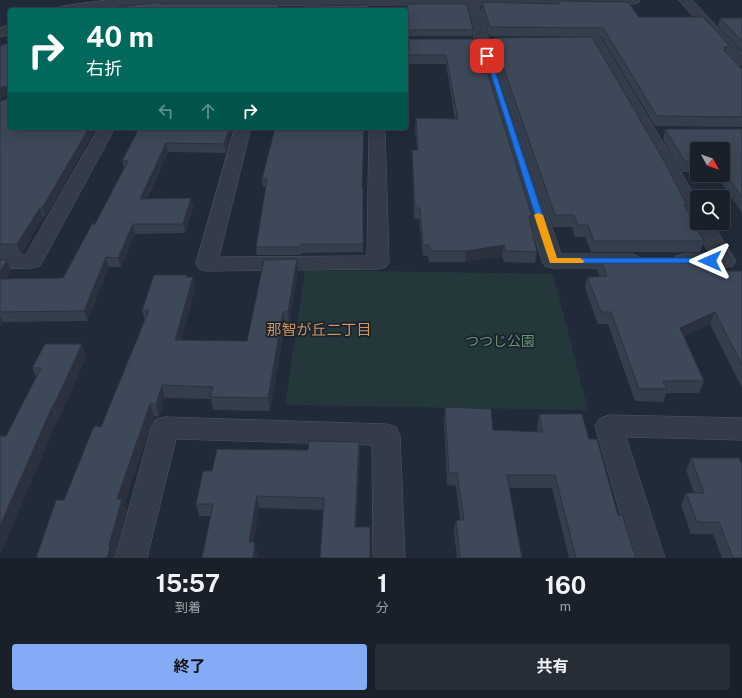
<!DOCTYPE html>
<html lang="ja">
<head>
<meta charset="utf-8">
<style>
  :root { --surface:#19202a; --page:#262d36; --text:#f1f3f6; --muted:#9fa3a8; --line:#373e47; --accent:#84acf6 }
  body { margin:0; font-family:"Public Sans","Noto Sans JP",sans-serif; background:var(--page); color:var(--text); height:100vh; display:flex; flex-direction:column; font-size:15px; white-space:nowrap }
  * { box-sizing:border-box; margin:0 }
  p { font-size:13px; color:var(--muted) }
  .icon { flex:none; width:22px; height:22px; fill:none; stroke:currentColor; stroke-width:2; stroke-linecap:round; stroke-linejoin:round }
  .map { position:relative; height:558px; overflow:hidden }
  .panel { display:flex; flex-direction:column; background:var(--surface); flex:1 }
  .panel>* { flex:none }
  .hud { position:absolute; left:8px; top:8px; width:400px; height:122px; border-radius:4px; box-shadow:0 4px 16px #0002,0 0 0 1px var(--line); background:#00695c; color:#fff; overflow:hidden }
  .needle { width:26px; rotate:130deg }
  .buttons { position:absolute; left:690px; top:142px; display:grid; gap:8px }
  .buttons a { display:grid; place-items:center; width:40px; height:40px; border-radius:4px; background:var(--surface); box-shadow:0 4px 16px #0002,0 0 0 1px var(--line); font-size:20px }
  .pin { position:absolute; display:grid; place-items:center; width:34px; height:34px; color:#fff; margin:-17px; border-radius:8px; box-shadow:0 2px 6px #0006 }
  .me { position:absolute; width:44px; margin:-22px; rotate:270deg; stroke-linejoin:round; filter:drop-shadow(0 0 3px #0008) }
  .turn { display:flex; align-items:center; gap:14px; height:84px; padding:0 12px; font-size:18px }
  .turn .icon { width:52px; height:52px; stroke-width:2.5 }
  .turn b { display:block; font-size:28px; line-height:34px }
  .lanes { display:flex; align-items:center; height:38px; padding:0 12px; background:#0003; justify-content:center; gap:20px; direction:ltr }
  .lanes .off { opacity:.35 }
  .eta { display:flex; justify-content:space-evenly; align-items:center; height:68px; text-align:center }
  .eta b { font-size:24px; font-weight:700; line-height:28px }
  .button { display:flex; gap:8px; margin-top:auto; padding:8px 12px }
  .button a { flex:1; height:46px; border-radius:4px; background:var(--accent); color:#111; font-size:16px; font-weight:700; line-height:46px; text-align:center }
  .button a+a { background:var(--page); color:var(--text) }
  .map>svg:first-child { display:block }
</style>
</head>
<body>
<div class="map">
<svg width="742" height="558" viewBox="0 0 742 558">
  <rect width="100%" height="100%" fill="#212a38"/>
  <polygon fill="#24383b" points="305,270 553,274 588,410 285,405"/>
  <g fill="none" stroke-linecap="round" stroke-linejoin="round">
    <defs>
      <g id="minor">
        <polygon points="466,0 477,1 489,41 561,254 630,254 638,256 641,261 638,266 630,268 553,268 545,266 542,261 475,41"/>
        <polygon points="679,0 692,0 742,53 742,65 737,64"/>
        <path d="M 565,37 L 600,38 L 697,199 L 697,223 L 712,223 L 736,261 L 733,266 C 716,270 693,270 676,266 L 673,261 L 676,256 L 684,254 L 710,254 L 692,223 L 694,220 L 690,219 L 687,215 L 591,45 L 560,44 L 558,41 L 560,38 Z"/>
        <polygon points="99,128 115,128 40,266 32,268 0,269 0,255 25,255"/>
        <polygon points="235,128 251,128 219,257 367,256 369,128 385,128 389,262 386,267 378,269 207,271 199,269 196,264"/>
        <polygon points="609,415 742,418 742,440 626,437 665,558 633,558 595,426 599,419"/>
        <polygon points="165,417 386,424 396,427 400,435 405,558 373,558 372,445 176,439 147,558 115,558 151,428 155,420"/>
      </g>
      <g id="tertiary">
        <polygon points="107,0 640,0 638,3 634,4 118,6 88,10 57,10 59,7 63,6"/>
        <polygon points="10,25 10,34 0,37 0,28"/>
      </g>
    </defs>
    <use href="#minor" stroke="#505764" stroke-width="1"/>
    <use href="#tertiary" stroke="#505764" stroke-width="1"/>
    <use href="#minor" fill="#353c49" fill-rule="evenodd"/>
    <use href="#tertiary" fill="#353c49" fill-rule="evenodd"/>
  </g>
  <g fill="#343e4c">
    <polygon points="558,1 639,17 731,47 729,54 742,69 742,127 655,126 601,37 489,36 481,11 482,2 557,4"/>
    <polygon points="407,4 473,30 472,36 408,36"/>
    <polygon points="720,18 742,18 742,51 718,26"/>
    <polygon points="493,38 687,205 686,207 704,241 700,252 591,252 585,237 575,237 572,227 553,227 492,47"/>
    <polygon points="409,39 477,39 532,216 530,224 537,252 535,263 504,262 502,256 465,262 429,262 428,256 423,256 419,219 414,219 412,160 412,150 417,150 415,128 416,118 455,119 446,64 409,64"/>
    <polygon points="10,42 10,128 96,128 45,217 43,217 21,254 0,254 0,101 9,98 8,95 0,98 0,46"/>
    <polygon points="139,128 233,128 226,153 168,152 147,199 191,198 193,208 185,233 135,234 121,267 109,267 87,321 3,322 0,327 0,260 7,260 11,270 5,279 63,278 95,224 124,168 122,161"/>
    <polygon points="364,128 362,188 363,188 363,252 301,253 301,255 257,255 256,247 266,187 263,187 262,179"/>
    <polygon points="665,129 742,129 742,213 716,175 723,175 723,149 697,149 697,172 682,172 663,140"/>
    <polygon points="600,258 720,271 742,271 742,388 710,324 684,336 704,381 699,393 666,393 663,402 635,401 608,324 598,324 585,288 587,277 600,277 597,270"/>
    <polygon points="298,271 289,324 285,324 270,411 213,410 211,399 165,398 159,417 154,416 124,504 126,512 114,557 114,558 36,558 64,500 101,427 145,322 142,310 187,275 187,277 193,277 195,289 181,340 247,341"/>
    <polygon points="86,357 58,420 57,420 0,555 0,436 6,436 36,377 32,368"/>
    <polygon points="445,407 493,430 538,432 537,427 539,414 589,439 618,515 636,558 569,558 552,488 509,488 522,558 457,558 454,532 456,520 460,520 456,486 447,485 444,420"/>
    <polygon points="359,442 360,455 356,527 370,558 323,510 259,508 253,542 258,555 257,558 202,558 211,516 199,516 196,504 212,471 308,450"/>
    <polygon points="691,458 742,558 722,558 713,534 691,534 681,505 686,493 694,493 686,470"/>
  </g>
  <g fill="#2b323e">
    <polygon points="279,4 280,10 277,10"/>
    <polygon points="8,86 10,94 0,98 0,88"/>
    <polygon points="89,128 96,128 45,217 42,208"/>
    <polygon points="230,128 233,128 226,153 224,144"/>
    <polygon points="166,143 168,152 142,208 140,199"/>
    <polygon points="191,198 193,208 185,233 183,224"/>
    <polygon points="40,208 43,217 21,254 17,244"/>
    <polygon points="133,224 135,234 121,267 118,258"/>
    <polygon points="504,245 502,256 465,262 466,251"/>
    <polygon points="106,257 109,267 87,321 84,311"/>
    <polygon points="297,259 298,271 289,324 288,312"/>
    <polygon points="7,260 11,270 0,288 0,272"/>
    <polygon points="193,277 195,289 178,353 175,340"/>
    <polygon points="283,312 285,324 270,411 268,398"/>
    <polygon points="715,312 710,324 676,340 680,328"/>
    <polygon points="0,315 3,322 0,327"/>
    <polygon points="82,344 86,357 58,420 53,407"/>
    <polygon points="162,385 165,398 159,417 156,404"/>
    <polygon points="150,404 154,416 124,504 126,512 114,557 114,558 107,558 109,545 117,499"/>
    <polygon points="52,407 57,420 0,555 0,526"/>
    <polygon points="359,442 360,455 355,540 355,527"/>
    <polygon points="257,496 259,508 251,555 249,542"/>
    <polygon points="255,542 258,555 257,558 253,558"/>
  </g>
  <g fill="#3d4858" stroke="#2b323e">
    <polygon points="558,1 628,2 639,17 703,17 731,47 724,47 726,50 724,50 742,69 742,117 657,116 603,28 490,27 482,2 559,4"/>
    <polygon points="162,2 160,4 279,4 277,10 89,10"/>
    <polygon points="407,4 467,4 473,30 408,30"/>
    <polygon points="368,5 368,10 304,10 305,6"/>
    <polygon points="720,18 742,18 742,41"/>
    <polygon points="592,37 664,161 687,205 684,205 704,241 594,241 588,225 578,225 574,215 555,215 493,38"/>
    <polygon points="409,39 477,39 532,216 529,216 537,252 505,251 504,245 466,251 430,251 429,245 423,245 420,208 415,208 412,150 418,150 416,118 458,119 446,55 409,55"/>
    <polygon points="10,42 10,128 89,128 42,208 40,208 17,244 0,244 0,101 9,98 8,86 0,88 0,46"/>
    <polygon points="139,128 230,128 224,144 166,143 140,199 191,198 183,224 133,224 118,258 106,257 84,311 0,312 0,279 63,278 92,224 95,224 128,161 122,161"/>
    <polygon points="275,128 364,128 362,188 363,188 363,244 301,244 300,247 256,247 267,179 262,179"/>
    <polygon points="665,129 742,129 742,197 723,170 723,149 697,149 697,161 685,161"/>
    <polygon points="600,258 713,258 720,271 742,271 742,365 715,312 680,328 704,381 663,381 667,389 639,389 611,312 601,312 587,277 607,276"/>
    <polygon points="297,259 288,312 283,312 268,398 210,397 213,387 162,385 156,404 150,404 117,499 122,499 109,545 110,547 107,558 36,558 56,500 64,500 94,426 101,427 149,310 142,310 154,275 187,275 186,277 193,277 175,340 247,341 264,260"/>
    <polygon points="0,260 7,260 0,272"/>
    <polygon points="45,344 82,344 53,407 52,407 0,526 0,436 6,436 41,368 32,368"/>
    <polygon points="445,407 491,409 493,430 543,432 539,414 582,414 589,439 597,439 618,515 622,515 636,558 576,558 555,475 507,475 522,558 460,558 456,520 464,520 457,473 449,473"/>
    <polygon points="309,441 359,442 355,527 370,527 370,558 320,558 324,498 257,496 249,542 255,542 253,558 202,558 213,504 196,504 203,471 212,471 217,449 308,450"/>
    <polygon points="691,458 739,458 742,464 742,558 733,558 719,522 697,522 686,493 704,493"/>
  </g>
  <polygon fill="#1a73e8" stroke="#114b97" points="485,55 490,56 557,258 710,258 714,261 713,263 550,263"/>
  <polygon fill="#f59e0b" points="538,213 543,215 557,258 580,258 584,261 583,263 550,263 534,215"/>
  <g text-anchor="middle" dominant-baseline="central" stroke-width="3.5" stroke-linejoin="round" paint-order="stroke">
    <g font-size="14" fill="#679574" stroke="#1a222d">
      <text x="500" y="341">つつじ公園</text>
    </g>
    <g font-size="15" fill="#d1955f" stroke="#1a222d">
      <text x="319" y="329">那智が丘二丁目</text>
    </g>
  </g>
</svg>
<div class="buttons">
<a><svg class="needle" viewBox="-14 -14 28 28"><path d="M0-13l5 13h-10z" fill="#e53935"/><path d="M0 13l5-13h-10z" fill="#9fa3a8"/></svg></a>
<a><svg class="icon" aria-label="search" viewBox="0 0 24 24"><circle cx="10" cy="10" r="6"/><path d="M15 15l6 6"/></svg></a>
</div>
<div class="pin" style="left:487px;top:56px;background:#d93025"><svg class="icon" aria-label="arrive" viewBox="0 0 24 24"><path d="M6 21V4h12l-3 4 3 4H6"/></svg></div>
<svg class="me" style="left:710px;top:261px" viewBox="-20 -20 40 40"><path d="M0-17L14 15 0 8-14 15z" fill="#1a73e8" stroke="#fff" stroke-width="4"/></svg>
<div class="hud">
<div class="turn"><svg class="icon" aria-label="right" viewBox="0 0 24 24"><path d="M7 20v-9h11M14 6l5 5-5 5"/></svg><div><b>40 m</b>右折</div></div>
<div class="lanes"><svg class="icon off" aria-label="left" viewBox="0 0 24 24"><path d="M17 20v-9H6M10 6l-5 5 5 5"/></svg><svg class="icon off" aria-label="ahead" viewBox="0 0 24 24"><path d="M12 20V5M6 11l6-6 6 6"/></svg><svg class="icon" aria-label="right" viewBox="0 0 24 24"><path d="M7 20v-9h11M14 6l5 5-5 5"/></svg></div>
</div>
</div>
<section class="panel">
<div class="eta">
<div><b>15:57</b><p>到着</p></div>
<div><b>1</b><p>分</p></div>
<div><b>160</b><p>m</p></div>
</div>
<div class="button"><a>終了</a><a>共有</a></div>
</section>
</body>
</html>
